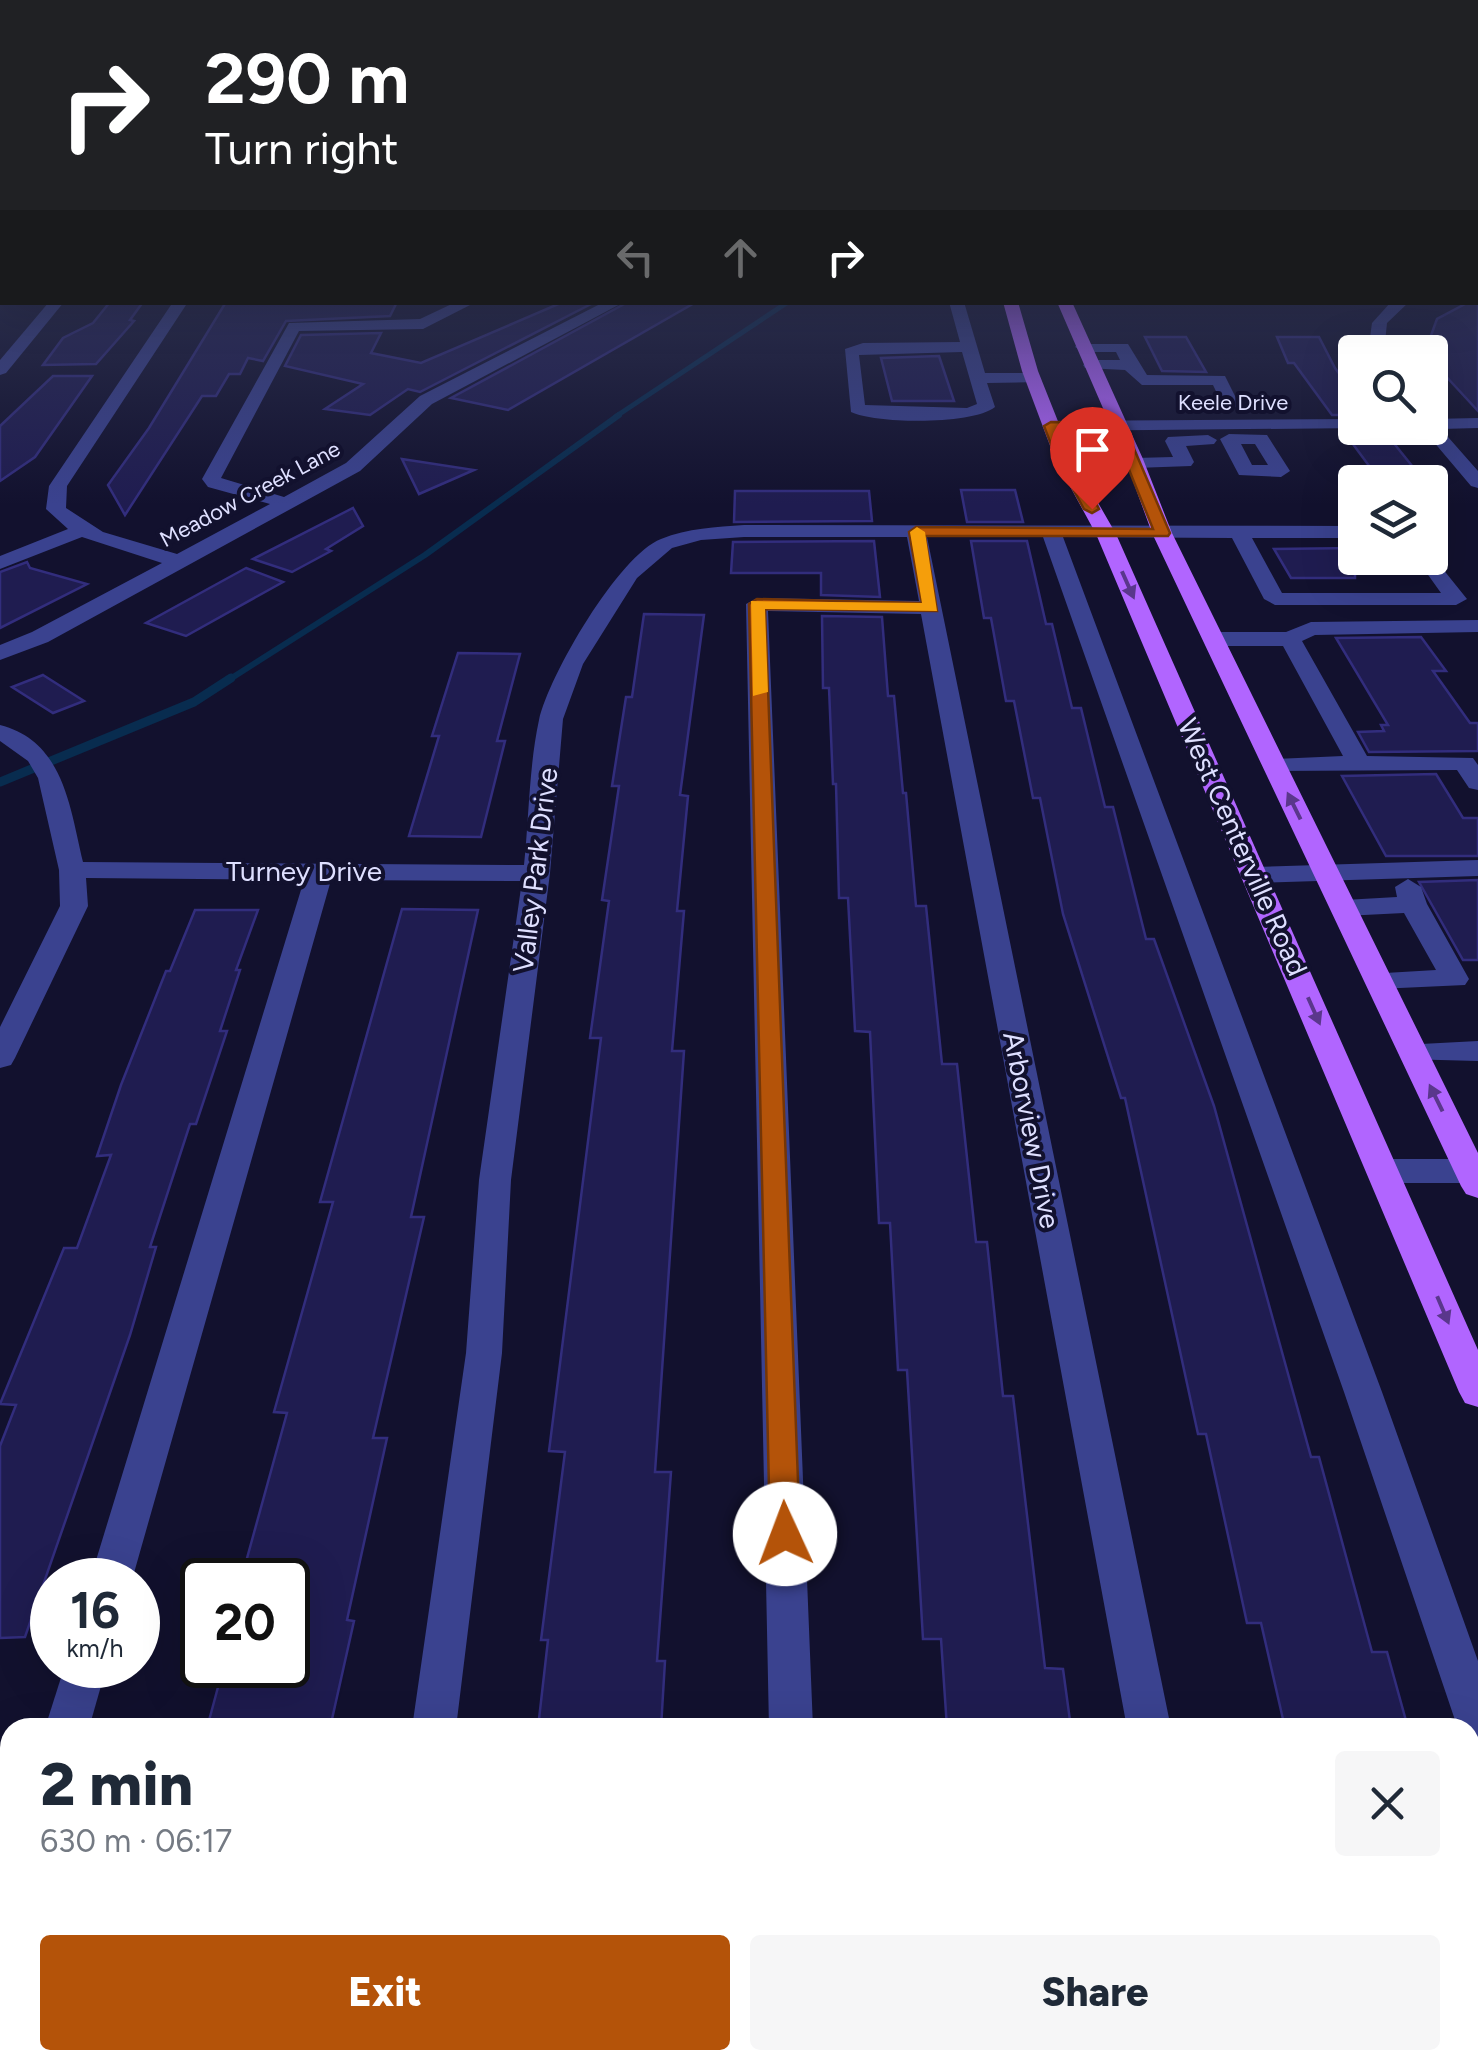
<!DOCTYPE html>
<html lang="en">
<head>
<meta charset="utf-8">
<style>
  :root { --surface:#fff; --page:#f6f6f7; --text:#1f2937; --muted:#747a83; --accent:#b45309 }
  body { margin:0; font-family:Figtree,sans-serif; background:var(--page); color:var(--text); height:100vh; display:flex; flex-direction:column; font-size:38px; white-space:nowrap }
  * { box-sizing:border-box; margin:0 }
  p { font-size:32px; color:var(--muted) }
  .icon { flex:none; width:55px; height:55px; fill:none; stroke:currentColor; stroke-width:2; stroke-linecap:round; stroke-linejoin:round }
  .map { position:relative; flex:1; overflow:hidden }
  .panel { position:absolute; left:0px; top:1718px; width:1480px; height:352px; display:flex; flex-direction:column; background:var(--surface); border-radius:30px 30px 0 0; box-shadow:0 10px 40px #0002 }
  .panel>* { flex:none }
  .guide { position:absolute; left:0px; top:0px; width:1480px; height:305px; box-shadow:0 10px 40px #0002; background:#202124; color:#fff; overflow:hidden }
  .controls { position:absolute; left:1338px; top:335px; display:grid; gap:20px }
  .controls a { display:grid; place-items:center; width:110px; height:110px; border-radius:10px; background:var(--surface); box-shadow:0 10px 40px #0002; font-size:50px }
  .speed { position:absolute; left:30px; top:1558px; display:flex; gap:20px; font-size:50px; font-weight:700; text-align:center }
  .speed>* { display:grid; place-content:center; width:130px; height:130px; border-radius:50%; background:var(--surface); box-shadow:0 10px 40px #0002; line-height:1 }
  .speed small { font-size:25px; font-weight:400 }
  .speed .limit { border:5px solid #111; border-radius:15px; background:#fff; color:#111 }
  .pin { position:absolute; display:grid; place-items:center; width:85px; height:85px; color:#fff; margin:-102px -42px; border-radius:50% 50% 50% 0; rotate:-45deg; box-shadow:0 0 10px #0007 }
  .pin .icon { rotate:45deg }
  .me { position:absolute; width:110px; margin:-55px; rotate:358deg; stroke-linejoin:round; filter:drop-shadow(0 0 8px #0008) }
  .turn { display:flex; align-items:center; gap:35px; height:210px; padding:0 40px; font-size:45px }
  .turn .icon { width:130px; height:130px; stroke-width:2.5 }
  .turn b { display:block; font-size:70px; line-height:85px }
  .lanes { display:flex; align-items:center; height:95px; padding:0 40px; background:#0003; justify-content:center; gap:50px; direction:ltr }
  .lanes .off { opacity:.35 }
  .round { display:grid; place-items:center; flex:none; width:105px; height:105px; border-radius:10px; background:var(--page) }
  .headline { display:flex; align-items:center; justify-content:space-between; height:170px; padding:0 40px }
  h1 { font-size:60px; font-weight:800; line-height:75px }
  .cta { display:flex; gap:20px; margin-top:auto; padding:20px 40px }
  .cta a { flex:1; height:115px; border-radius:10px; background:var(--accent); color:#fff; font-size:40px; font-weight:800; line-height:115px; text-align:center }
  .cta a+a { background:var(--page); color:var(--text) }
  .map>svg:first-child { display:block }
</style>
</head>
<body>
<div class="map">
<svg width="1478" height="2068" viewBox="0 0 1478 2068">
  <rect width="100%" height="100%" fill="#12112e"/>
  <g fill="none" stroke-linecap="round" stroke-linejoin="round">
    <polyline stroke="#082c4f" stroke-width="5" points="615,417 788,302"/>
    <polyline stroke="#082c4f" stroke-width="6" points="227,681 425,555 619,415"/>
    <polyline stroke="#082c4f" stroke-width="9" points="0,782 194,702 231,678"/>
  </g>
  <g fill="#1f1c50" stroke="#322d7d" stroke-width="2.5">
    <polygon points="1478,298 1478,411 1430,359 1430,352 1425,352 1437,319 1469,302 1478,302"/>
    <polygon points="110,302 143,302 130,320 134,321 96,364 43,365 63,338 93,323"/>
    <polygon points="226,302 397,302 390,316 286,321 263,361 248,358 240,374 229,374 216,396 202,396 125,515 108,485 149,428"/>
    <polygon points="563,302 595,302 420,392 408,389 370,415 325,409 363,384 285,366 301,335 381,333 371,353 421,363"/>
    <polygon points="628,302 696,302 508,410 451,398"/>
    <polygon points="1145,337 1186,337 1206,372 1162,371"/>
    <polygon points="1277,337 1319,337 1335,368 1355,395 1355,415 1332,415 1294,363 1288,363"/>
    <polygon points="939,356 954,401 892,401 881,358"/>
    <polygon points="53,376 92,376 35,457 0,481 0,426"/>
    <polygon points="1344,432 1355,432 1355,441 1392,441 1425,482 1381,482"/>
    <polygon points="402,459 474,470 419,494"/>
    <polygon points="961,490 1015,490 1023,522 967,522"/>
    <polygon points="735,491 869,491 872,521 734,522"/>
    <polygon points="353,508 363,526 326,549 331,551 292,572 253,559"/>
    <polygon points="874,541 880,597 821,595 821,573 731,573 733,542"/>
    <polygon points="971,541 1027,541 1046,624 1052,624 1072,708 1081,708 1105,807 1113,807 1146,939 1154,939 1214,1106 1311,1457 1319,1457 1372,1652 1387,1652 1408,1728 1285,1728 1261,1623 1247,1623 1206,1434 1198,1434 1125,1098 1121,1098 1063,914 1040,798 1033,798 1014,701 1006,701 991,618 984,618"/>
    <polygon points="1355,548 1355,578 1291,578 1274,549"/>
    <polygon points="27,562 30,568 87,584 0,628 0,572"/>
    <polygon points="246,568 283,582 186,636 146,623"/>
    <polygon points="644,614 704,615 680,795 688,796 677,911 684,911 672,1051 684,1051 655,1472 671,1472 657,1661 665,1661 661,1728 538,1728 548,1640 541,1640 565,1452 549,1451 601,1038 590,1038 609,901 602,900 619,786 612,786 626,697 632,697"/>
    <polygon points="822,616 882,617 888,696 894,696 903,793 906,793 916,906 926,906 942,1064 957,1064 976,1242 987,1242 1003,1396 1013,1396 1045,1668 1063,1669 1071,1728 947,1728 941,1639 923,1639 907,1370 898,1370 890,1223 879,1223 870,1032 855,1031 848,898 839,898 836,784 833,784 829,688 823,688"/>
    <polygon points="1421,637 1446,671 1433,671 1470,723 1478,723 1478,751 1369,752 1358,732 1384,731 1381,725 1388,725 1336,638"/>
    <polygon points="458,653 520,654 497,741 505,741 481,837 409,836 439,736 432,736"/>
    <polygon points="43,675 84,701 53,713 12,687"/>
    <polygon points="1436,774 1463,818 1478,818 1478,856 1386,856 1342,776"/>
    <polygon points="1478,880 1478,960 1463,960 1419,882"/>
    <polygon points="402,909 478,910 411,1217 424,1217 373,1438 387,1438 347,1620 354,1621 330,1728 207,1728 224,1665 288,1665 288,1580 241,1580 287,1413 274,1412 333,1202 320,1202"/>
    <polygon points="195,910 258,910 236,970 240,970 220,1031 227,1031 196,1124 190,1124 150,1247 156,1247 130,1335 25,1637 0,1638 0,1446 16,1405 0,1404 64,1248 77,1248 111,1155 97,1156 121,1085 166,971 170,971"/>
  </g>
  <g fill="none" stroke-linecap="round" stroke-linejoin="round">
    <g fill="#3a428f" fill-rule="evenodd">
      <polygon points="49,302 64,302 6,373 0,375 0,360"/>
      <polygon points="173,302 188,302 67,486 66,508 103,532 177,554 270,504 208,487 202,479 289,323 420,319 456,302 476,302 423,329 299,331 221,478 284,497 346,463 420,396 604,302 624,302 432,404 360,471 48,642 0,660 0,645 32,632 162,563 82,537 0,569 0,556 68,529 46,509 49,486"/>
      <path d="M 949,302 L 964,302 L 985,373 L 1032,373 L 1038,374 L 1038,382 L 987,383 L 995,407 C 973,425 877,424 851,412 L 845,349 L 863,343 L 960,342 ZM 962,352 L 977,404 L 967,408 L 865,405 L 859,355 Z"/>
      <polygon points="1391,302 1409,302 1387,323 1384,352 1368,352 1372,323"/>
      <polygon points="1077,344 1128,344 1147,375 1225,376 1240,406 1225,410 1213,385 1142,385 1125,370 1085,368 1083,365 1091,360 1120,360 1116,352 1083,352 1075,347"/>
      <polygon points="1478,418 1478,428 1441,429 1478,471 1478,488 1471,486 1422,428 1430,428 1430,419"/>
      <polygon points="1355,419 1355,428 1361,428 1051,431 1042,426 1051,421"/>
      <path d="M 1229,434 L 1267,435 L 1290,471 L 1281,477 L 1239,475 L 1220,439 ZM 1241,444 L 1255,444 L 1268,465 L 1252,465 Z"/>
      <polygon points="1208,435 1217,440 1214,444 1186,446 1194,462 1191,466 1135,468 1126,463 1135,458 1173,457 1165,441 1168,437"/>
      <path d="M 744,525 L 1355,526 L 1355,538 L 1252,538 L 1282,593 L 1441,593 L 1416,558 L 1430,558 L 1430,553 L 1467,599 L 1456,605 L 1275,605 L 1264,599 L 1232,538 L 1063,537 L 1382,1392 L 1478,1661 L 1478,1744 L 1470,1741 L 1470,1728 L 1458,1728 L 1456,1723 L 1344,1392 L 1043,537 L 927,537 L 1171,1728 L 1127,1728 L 921,614 L 768,611 L 813,1728 L 769,1728 L 746,604 L 757,598 L 919,601 L 907,537 L 744,537 L 701,540 L 672,548 L 637,578 L 583,664 L 563,719 L 550,873 L 511,1180 L 502,1353 L 456,1728 L 412,1728 L 466,1353 L 479,1180 L 522,881 L 331,880 L 132,1580 L 90,1580 L 304,880 L 86,878 L 88,906 L 15,1058 L 11,1065 L 0,1068 L 0,1027 L 60,906 L 59,870 L 38,778 L 28,761 L 0,741 L 0,725 C 64,741 70,808 83,862 L 524,865 C 529,818 529,766 539,720 C 549,675 619,555 661,539 C 688,528 716,527 744,525 Z"/>
      <polygon points="1478,620 1478,632 1315,635 1302,641 1367,756 1473,758 1478,765 1478,790 1469,788 1457,770 1266,771 1263,766 1266,761 1275,759 1343,756 1283,646 1214,646 1203,639 1214,632 1286,632 1311,622"/>
      <polygon points="1478,860 1478,876 1255,883 1242,875 1255,867"/>
      <polygon points="1408,879 1421,887 1427,904 1469,979 1465,985 1378,989 1368,986 1364,980 1368,974 1436,970 1404,913 1344,916 1330,908 1344,900 1397,897 1395,887"/>
      <polygon points="1478,1041 1478,1061 1402,1059 1398,1052 1402,1045"/>
      <polygon points="1384,1159 1478,1159 1478,1183 1384,1183 1372,1179 1368,1171 1372,1163"/>
      <polygon points="65,1665 107,1665 89,1728 45,1728"/>
      <polygon points="10,1898 10,1976 0,1980 0,1902"/>
      <polygon points="1478,1907 1478,1984 1470,1987 1470,1908"/>
      <polygon points="366,2060 416,2060 416,2068 364,2068"/>
      <polygon points="776,2060 826,2060 827,2068 775,2068"/>
      <polygon points="1196,2060 1246,2060 1249,2068 1197,2068"/>
      <polygon points="1317,2060 1367,2060 1366,2068 1314,2068"/>
      <polygon points="1373,2060 1424,2060 1421,2068 1369,2068"/>
    </g>
    <g fill="#b165ff" fill-rule="evenodd">
      <polygon points="1003,302 1018,302 1038,371 1073,459 1116,534 1478,1350 1478,1407 1465,1403 1459,1392 1096,534 1055,459 1022,371"/>
      <polygon points="1057,302 1072,302 1143,459 1172,533 1478,1153 1478,1198 1466,1194 1461,1186 1152,533 1125,459"/>
    </g>
  </g>
  <defs><path id="oneway-solid" d="M-6-.8H1V-3.2L6.5 0L1 3.2V.8H-6Z" transform="scale(2.5)"/></defs>
  <g fill="#5a378c">
    <use href="#oneway-solid" transform="translate(1128 585) rotate(66)"/>
    <use href="#oneway-solid" transform="translate(1294 806) rotate(-116)"/>
    <use href="#oneway-solid" transform="translate(1314 1011) rotate(66)"/>
    <use href="#oneway-solid" transform="translate(1436 1098) rotate(-116)"/>
    <use href="#oneway-solid" transform="translate(1443 1310) rotate(67)"/>
  </g>
  <linearGradient id="sky" x2="0" y2="1"><stop stop-color="#0a0919"/><stop offset="0.43" stop-color="#333857"/><stop offset="1" stop-color="#333857" stop-opacity="0"/></linearGradient>
  <rect width="1478" height="505" fill="url(#sky)"/>
  <polygon fill="#b45309" stroke="#753606" stroke-width="2.5" points="1051,422 1123,423 1170,533 1168,536 925,536 937,611 765,609 800,1534 796,1543 785,1547 774,1543 770,1534 749,604 757,599 922,603 909,532 916,527 1153,529 1113,430 1059,430 1099,509 1092,513 1084,509 1057,460 1044,426"/>
  <polygon fill="#f59e0b" points="917,527 925,532 937,611 765,609 768,692 753,696 751,601 922,603 910,532"/>
  <g text-anchor="middle" dominant-baseline="central" stroke-width="8" stroke-linejoin="round" paint-order="stroke">
    <g font-size="22" fill="#dedfff" stroke="#12112e">
      <text x="1233" y="402">Keele Drive</text>
      <text transform="translate(250 494) rotate(-28)">Meadow Creek Lane</text>
    </g>
    <g font-size="28" fill="#dedfff" stroke="#12112e">
      <text transform="translate(1243 847) rotate(66)">West Centerville Road</text>
      <text transform="translate(535 870) rotate(-83)">Valley Park Drive</text>
      <text x="304" y="871">Turney Drive</text>
      <text transform="translate(1032 1130) rotate(79)">Arborview Drive</text>
    </g>
  </g>
</svg>
<div class="controls">
<a><svg class="icon" aria-label="search" viewBox="0 0 24 24"><circle cx="10" cy="10" r="6"/><path d="M15 15l6 6"/></svg></a>
<a><svg class="icon" aria-label="layers" viewBox="0 0 24 24"><path d="M12 4l9 5-9 5-9-5zM3 14l9 5 9-5"/></svg></a>
</div>
<div class="speed"><div>16<small>km/h</small></div><div class="limit">20</div></div>
<div class="pin" style="left:1092px;top:509px;background:#d93025"><svg class="icon" aria-label="arrive" viewBox="0 0 24 24"><path d="M6 21V4h12l-3 4 3 4H6"/></svg></div>
<svg class="me" style="left:785px;top:1534px" viewBox="-20 -20 40 40"><circle r="19" fill="#fff"/><path d="M0-13L10 11 0 6-10 11z" fill="#b45309"/></svg>
<div class="guide">
<div class="turn"><svg class="icon" aria-label="right" viewBox="0 0 24 24"><path d="M7 20v-9h11M14 6l5 5-5 5"/></svg><div><b>290 m</b>Turn right</div></div>
<div class="lanes"><svg class="icon off" aria-label="left" viewBox="0 0 24 24"><path d="M17 20v-9H6M10 6l-5 5 5 5"/></svg><svg class="icon off" aria-label="ahead" viewBox="0 0 24 24"><path d="M12 20V5M6 11l6-6 6 6"/></svg><svg class="icon" aria-label="right" viewBox="0 0 24 24"><path d="M7 20v-9h11M14 6l5 5-5 5"/></svg></div>
</div>
<section class="panel">
<div class="headline"><div><h1>2 min</h1><p>630 m · 06:17</p></div><a class="round"><svg class="icon" aria-label="close" viewBox="0 0 24 24"><path d="M6 6l12 12M18 6L6 18"/></svg></a></div>
<div class="cta"><a>Exit</a><a>Share</a></div>
</section>
</div>
</body>
</html>
